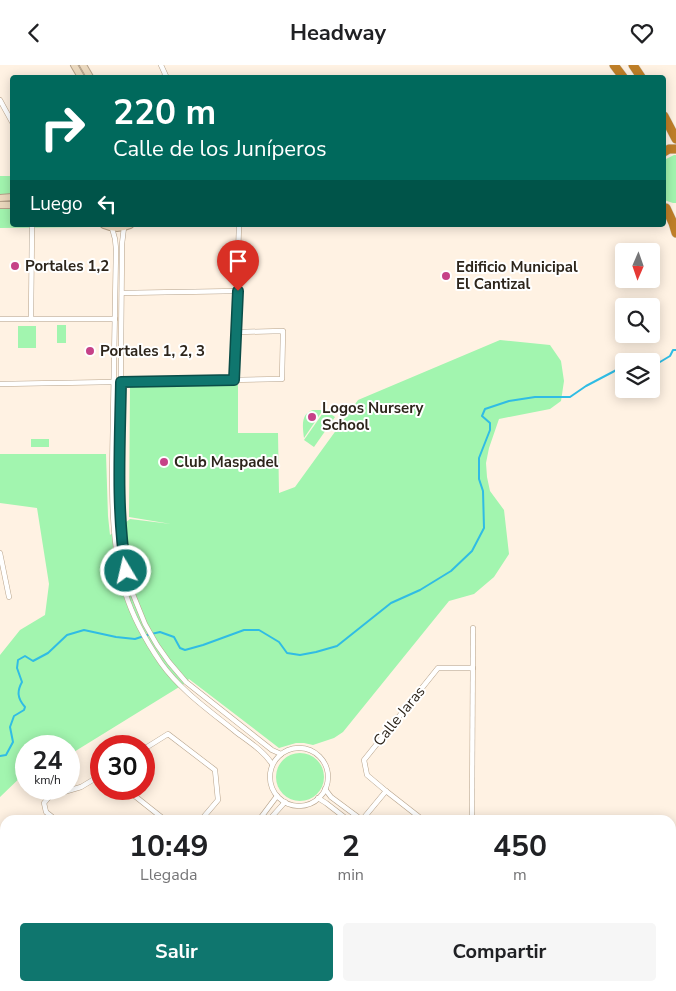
<!DOCTYPE html>
<html lang="es">
<head>
<meta charset="utf-8">
<style>
  :root { --surface:#fff; --page:#f6f6f6; --text:#202124; --muted:#757577; --accent:#0f766e }
  body { margin:0; font-family:"Nunito Sans",sans-serif; background:var(--page); color:var(--text); height:100vh; display:flex; flex-direction:column; font-size:19px; white-space:nowrap }
  * { box-sizing:border-box; margin:0 }
  p { font-size:16px; color:var(--muted) }
  .icon { flex:none; width:28px; height:28px; fill:none; stroke:currentColor; stroke-width:2; stroke-linecap:round; stroke-linejoin:round }
  .map { position:relative; flex:1; overflow:hidden }
  .sheet { position:absolute; left:0px; top:750px; width:676px; height:176px; display:flex; flex-direction:column; background:var(--surface); border-radius:15px 15px 0 0; box-shadow:0 2px 12px #0003 }
  .sheet>* { flex:none }
  .top-card { position:absolute; left:10px; top:10px; width:656px; height:152px; border-radius:5px; box-shadow:0 2px 12px #0003; background:#00695c; color:#fff; overflow:hidden }
  .needle { width:32px; rotate:182deg }
  .fabs { position:absolute; left:615px; top:178px; display:grid; gap:10px }
  .fabs a { display:grid; place-items:center; width:45px; height:45px; border-radius:5px; background:var(--surface); box-shadow:0 2px 12px #0003; font-size:25px }
  .speed { position:absolute; left:15px; top:670px; display:flex; gap:10px; font-size:25px; font-weight:700; text-align:center }
  .speed>* { display:grid; place-content:center; width:65px; height:65px; border-radius:50%; background:var(--surface); box-shadow:0 2px 12px #0003; line-height:1 }
  .speed small { font-size:12px; font-weight:400 }
  .speed .limit { border:8px solid #d22; background:#fff; color:#111 }
  .pin { position:absolute; display:grid; place-items:center; width:42px; height:42px; color:#fff; margin:-51px -21px; border-radius:50% 50% 50% 0; rotate:-45deg; box-shadow:0 0 5px #0007 }
  .pin .icon { rotate:45deg }
  .me { position:absolute; width:55px; margin:-28px; rotate:351deg; stroke-linejoin:round; filter:drop-shadow(0 0 4px #0008) }
  .turn { display:flex; align-items:center; gap:18px; height:105px; padding:0 20px; font-size:22px }
  .turn .icon { width:65px; height:65px; stroke-width:2.5 }
  .turn b { display:block; font-size:35px; line-height:42px }
  .then { display:flex; align-items:center; height:48px; padding:0 20px; background:#0003; gap:10px; font-size:19px }
  .eta { display:flex; justify-content:space-evenly; align-items:center; height:85px; text-align:center }
  .eta b { font-size:30px; font-weight:700; line-height:35px }
  .button { display:flex; gap:10px; margin-top:auto; padding:10px 20px }
  .button a { flex:1; height:58px; border-radius:5px; background:var(--accent); color:#fff; font-size:20px; font-weight:700; line-height:58px; text-align:center }
  .button a+a { background:var(--page); color:var(--text) }
  header { display:flex; justify-content:space-between; align-items:center; height:65px; padding:0 20px; background:var(--surface); font-size:22px; font-weight:700 }
  .map>svg:first-child { display:block }
</style>
</head>
<body>
<header><svg class="icon" aria-label="back" viewBox="0 0 24 24"><path d="M15 5l-7 7 7 7"/></svg>Headway<svg class="icon" aria-label="heart" viewBox="0 0 24 24"><path d="M12 20l-8-8c-3-5 5-10 8-4 3-6 11-1 8 4z"/></svg></header>
<div class="map">
<svg width="676" height="926" viewBox="0 0 676 926">
  <rect width="100%" height="100%" fill="#fff2e3"/>
  <g fill="#a2f5af">
    <polygon points="674,90 676,90 676,138 673,138 664,135 664,95"/>
    <polygon points="0,111 12,111 12,160 91,160 92,162 0,163"/>
    <rect x="57" y="260" width="9" height="18"/>
    <rect x="18" y="261" width="18" height="22"/>
    <polygon points="500,275 550,280 561,296 564,316 561,336 550,344 499,354 489,383 486,398 487,412 490,426 504,445 509,489 494,512 474,529 449,536 343,667 334,673 313,680 304,678 296,678 279,683 189,614 184,619 69,690 69,681 26,681 26,707 0,732 0,590 20,565 45,550 49,519 37,443 0,438 0,389 106,389 108,451 110,470 130,454 171,459 129,452 130,321 238,320 238,368 278,368 279,428 295,422 358,335"/>
    <path d="M 313,345 L 323,345 L 304,373 C 303,362 300,349 313,345 Z"/>
    <polygon points="325,345 335,352 314,382 304,375"/>
    <rect x="31" y="374" width="18" height="8"/>
    <circle cx="300" cy="712" r="24"/>
    <polygon points="676,836 676,926 528,926 530,921 671,921 671,843"/>
  </g>
  <g fill="none" stroke-linecap="round" stroke-linejoin="round">
    <g stroke="#30bce4" stroke-width="2">
      <polyline points="633,296 641,292 660,297 670,291 673,285 676,285"/>
      <path d="M 0,691 L 6,690 L 13,677 L 10,662 L 14,651 L 24,645 L 25,642 C 17,633 17,626 22,617 L 17,603 L 18,595 L 25,591 L 33,596 L 48,588 L 67,570 L 84,565 L 116,572 L 135,574 L 147,570 L 160,567 L 174,572 L 180,583 L 185,585 L 203,580 L 244,565 L 259,565 L 279,577 L 287,588 L 300,590 L 316,587 L 337,581 L 391,538 L 420,525 L 451,506 L 472,486 L 484,463 L 483,426 L 479,414 L 479,393 L 490,365 L 490,358 L 482,351 L 485,344 L 509,336 L 535,332 L 570,332 L 586,321 L 624,301"/>
      <polyline points="671,920 676,916"/>
      <polyline points="570,926 569,923 571,921"/>
    </g>
    <defs>
      <g id="street">
        <polyline points="161,0 166,11 163,12"/>
        <polyline points="0,35 12,57"/>
        <polyline points="124,162 122,179 120,399 121,456 122,482 126,506 132,527 145,559 157,580 169,597 186,617 272,685 281,689"/>
        <path d="M 112,163 L 115,174 L 116,184 C 115,241 114,298 113,354 C 112,411 109,473 125,527 C 133,553 146,576 161,598 C 180,625 210,646 236,667 C 249,677 264,686 272,699"/>
        <polyline points="122,228 238,226"/>
        <polyline points="0,254 115,254"/>
        <polyline points="31,254 32,160"/>
        <polyline points="234,315 239,160"/>
        <polyline points="121,317 282,314 283,266 237,267"/>
        <polyline points="0,319 114,317"/>
        <polyline points="0,488 9,532"/>
        <circle cx="299" cy="712" r="29"/>
        <polyline points="144,684 168,669 215,705 218,735 201,755"/>
        <polyline points="126,724 165,755"/>
        <polyline points="325,724 331,732 362,755"/>
        <polyline points="386,726 367,710 364,695 438,603 473,603"/>
        <polyline points="318,733 326,738 348,755"/>
        <polyline points="56,755 46,747 44,738 50,731 81,722 101,710"/>
        <polyline points="259,755 277,731"/>
        <polyline points="269,755 285,737"/>
        <polyline points="362,755 386,726 423,755"/>
        <polyline points="472,755 473,563"/>
        <polyline points="0,813 5,812"/>
        <polyline points="0,882 5,886"/>
        <polyline points="49,921 55,926"/>
        <polyline points="145,921 151,926"/>
        <polyline points="267,921 272,926"/>
        <polyline points="70,926 73,921"/>
        <polyline points="119,926 123,921"/>
        <polyline points="129,926 133,921"/>
      </g>
      <g id="secondary">
        <polyline points="74,0 81,12"/>
        <polyline points="83,0 90,12"/>
        <polyline points="0,133 12,132"/>
        <polyline points="0,140 12,140"/>
        <path d="M 104,160 C 113,164 121,164 130,160"/>
        <polyline points="474,926 477,921"/>
        <polyline points="482,926 485,921"/>
      </g>
      <g id="highway">
        <polyline points="614,0 623,12"/>
        <polyline points="633,0 641,12"/>
        <polyline points="664,51 676,74"/>
        <polyline points="664,87 669,84 676,84"/>
        <polyline points="666,143 673,158 676,168"/>
      </g>
    </defs>
    <use href="#street" stroke="#b6a28a" stroke-width="5.5"/>
    <use href="#secondary" stroke="#b6a28a" stroke-width="8"/>
    <use href="#highway" stroke="#d9d8d6" stroke-width="10"/>
    <use href="#street" stroke="#fff" stroke-width="4.5"/>
    <use href="#secondary" stroke="#ecd9be" stroke-width="6"/>
    <use href="#highway" stroke="#bf7f28" stroke-width="9"/>
  </g>
  <g fill="none" stroke-linecap="round" stroke-linejoin="round">
    <defs>
      <path id="route" d="M 126,506 C 116,444 120,380 121,317 L 234,315 L 238,226"/>
    </defs>
    <use href="#route" stroke="#0a4d48" stroke-width="12"/>
    <use href="#route" stroke="#0f766e" stroke-width="9"/>
  </g>
  <g fill="#c64288" stroke="#fff" stroke-width="2">
    <circle cx="15" cy="201" r="5"/>
    <circle cx="446" cy="211" r="5"/>
    <circle cx="90" cy="286" r="5"/>
    <circle cx="312" cy="352" r="5"/>
    <circle cx="164" cy="397" r="5"/>
  </g>
  <g text-anchor="middle" dominant-baseline="central" stroke-width="4" stroke-linejoin="round" paint-order="stroke">
    <g font-size="15" font-weight="bold" fill="#2d251b" stroke="#fff" text-anchor="start">
      <text x="25" y="201">Portales 1,2</text>
      <text x="456" y="202">Edificio Municipal<tspan x="456" dy="17">El Cantizal</tspan></text>
      <text x="100" y="286">Portales 1, 2, 3</text>
      <text x="322" y="343">Logos Nursery<tspan x="322" dy="17">School</tspan></text>
      <text x="174" y="397">Club Maspadel</text>
    </g>
    <g font-size="15" fill="#2d251b" stroke="#fff">
      <text transform="translate(399 651) rotate(-51)">Calle Jaras</text>
    </g>
  </g>
</svg>
<div class="fabs">
<a><svg class="needle" viewBox="-14 -14 28 28"><path d="M0-13l5 13h-10z" fill="#e53935"/><path d="M0 13l5-13h-10z" fill="#757577"/></svg></a>
<a><svg class="icon" aria-label="search" viewBox="0 0 24 24"><circle cx="10" cy="10" r="6"/><path d="M15 15l6 6"/></svg></a>
<a><svg class="icon" aria-label="layers" viewBox="0 0 24 24"><path d="M12 4l9 5-9 5-9-5zM3 14l9 5 9-5"/></svg></a>
</div>
<div class="speed"><div>24<small>km/h</small></div><div class="limit">30</div></div>
<div class="pin" style="left:238px;top:226px;background:#d93025"><svg class="icon" aria-label="arrive" viewBox="0 0 24 24"><path d="M6 21V4h12l-3 4 3 4H6"/></svg></div>
<svg class="me" style="left:126px;top:506px" viewBox="-20 -20 40 40"><circle r="17" fill="#0f766e" stroke="#fff" stroke-width="3"/><path d="M0-11L8 9 0 5-8 9z" fill="#fff"/></svg>
<div class="top-card">
<div class="turn"><svg class="icon" aria-label="right" viewBox="0 0 24 24"><path d="M7 20v-9h11M14 6l5 5-5 5"/></svg><div><b>220 m</b>Calle de los Juníperos</div></div>
<div class="then">Luego<svg class="icon" aria-label="left" viewBox="0 0 24 24"><path d="M17 20v-9H6M10 6l-5 5 5 5"/></svg></div>
</div>
<section class="sheet">
<div class="eta">
<div><b>10:49</b><p>Llegada</p></div>
<div><b>2</b><p>min</p></div>
<div><b>450</b><p>m</p></div>
</div>
<div class="button"><a>Salir</a><a>Compartir</a></div>
</section>
</div>
</body>
</html>
